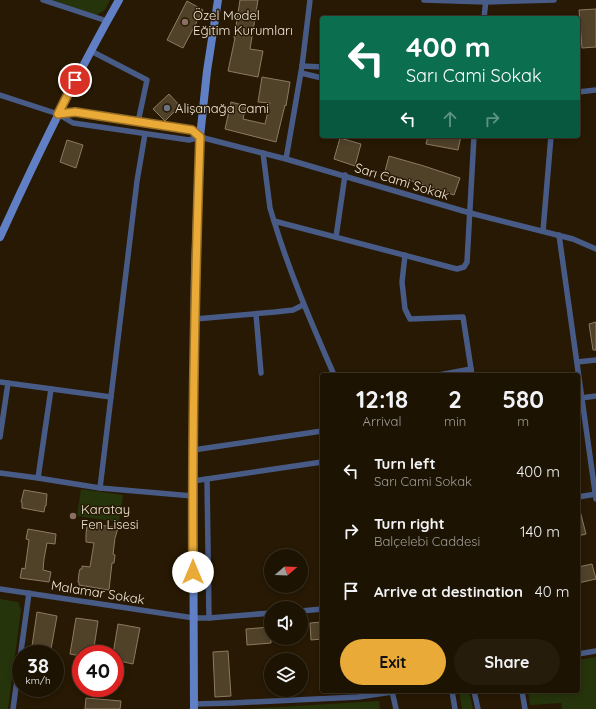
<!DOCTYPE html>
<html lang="en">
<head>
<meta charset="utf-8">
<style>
  :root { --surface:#1d1302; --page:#251c0c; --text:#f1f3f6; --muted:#a09e99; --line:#3b3224; --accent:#e9aa38 }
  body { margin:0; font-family:Quicksand,sans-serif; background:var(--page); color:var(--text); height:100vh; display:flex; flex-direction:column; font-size:15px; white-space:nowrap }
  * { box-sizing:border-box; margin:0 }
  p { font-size:13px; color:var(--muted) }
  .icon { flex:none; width:22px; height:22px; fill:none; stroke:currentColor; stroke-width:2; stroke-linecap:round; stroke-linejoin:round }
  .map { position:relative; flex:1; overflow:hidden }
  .panel { position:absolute; left:320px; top:373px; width:260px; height:320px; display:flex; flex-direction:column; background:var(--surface); border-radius:4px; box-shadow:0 2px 6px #0003,0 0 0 1px var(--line) }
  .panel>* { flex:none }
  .banner { position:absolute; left:320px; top:16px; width:260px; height:122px; border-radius:4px; box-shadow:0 2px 6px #0003,0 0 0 1px var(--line); background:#0b6e4f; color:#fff; overflow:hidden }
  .needle { width:26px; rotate:71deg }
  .fabs { position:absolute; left:264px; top:549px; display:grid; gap:8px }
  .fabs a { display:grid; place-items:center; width:44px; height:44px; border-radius:50%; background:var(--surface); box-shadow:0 2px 6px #0003,0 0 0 1px var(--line); font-size:20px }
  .speed { position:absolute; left:12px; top:645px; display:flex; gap:8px; font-size:20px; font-weight:700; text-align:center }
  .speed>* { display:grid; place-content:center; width:52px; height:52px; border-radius:50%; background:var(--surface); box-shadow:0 2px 6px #0003,0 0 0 1px var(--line); line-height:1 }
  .speed small { font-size:10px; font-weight:400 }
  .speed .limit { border:6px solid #d22; background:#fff; color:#111 }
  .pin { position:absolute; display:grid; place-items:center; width:34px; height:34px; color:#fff; margin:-17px; border:2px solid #fff; border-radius:50%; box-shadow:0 1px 4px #0007 }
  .me { position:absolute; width:44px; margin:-22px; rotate:0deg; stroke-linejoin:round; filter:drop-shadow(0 0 3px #0008) }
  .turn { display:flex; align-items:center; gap:14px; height:84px; padding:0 20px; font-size:18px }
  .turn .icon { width:52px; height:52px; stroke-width:2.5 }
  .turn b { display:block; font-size:28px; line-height:34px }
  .lanes { display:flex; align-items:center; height:38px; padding:0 20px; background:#0003; justify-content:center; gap:20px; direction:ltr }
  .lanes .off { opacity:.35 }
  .eta { display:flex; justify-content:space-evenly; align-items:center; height:68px; text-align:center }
  .eta b { font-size:24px; font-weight:800; line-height:28px }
  .primary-button { display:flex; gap:8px; margin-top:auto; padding:8px 20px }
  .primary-button a { flex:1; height:46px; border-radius:24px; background:var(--accent); color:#111; font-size:16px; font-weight:800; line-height:46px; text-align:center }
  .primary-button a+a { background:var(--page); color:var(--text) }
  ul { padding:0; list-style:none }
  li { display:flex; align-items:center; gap:12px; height:60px; padding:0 20px }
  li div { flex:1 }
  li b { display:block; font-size:15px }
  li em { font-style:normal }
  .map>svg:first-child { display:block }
</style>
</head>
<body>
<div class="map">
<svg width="596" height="709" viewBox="0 0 596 709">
  <rect width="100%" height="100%" fill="#271903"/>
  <g fill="#25340b">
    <polygon points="52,0 110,0 105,10 96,15"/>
    <polygon points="81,489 123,495 119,522 77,516"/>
    <polygon points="0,599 18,602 21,610 8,709 0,709"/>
    <polygon points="596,657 596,709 562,709 561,703 530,705 528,691 578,691 578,660"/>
    <polygon points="459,691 469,691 473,709 462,709"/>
    <polygon points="379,701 380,709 246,709"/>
  </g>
  <g fill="#504129" stroke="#8c7a61">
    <polygon points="240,0 258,0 250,49 263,51 258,77 228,71 235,38 234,38"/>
    <polygon points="187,1 203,10 183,48 167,40"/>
    <polygon points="596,9 596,47 582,48 579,10"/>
    <polygon points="262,77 290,82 286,106 285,105 276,142 225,129 231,102 246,106 243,119 265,124 270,103 258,102"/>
    <polygon points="169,94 180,106 165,121 153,109"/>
    <polygon points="428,136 461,136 458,150 426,144"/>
    <polygon points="340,138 361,144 355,166 334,159"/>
    <polygon points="67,140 83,145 76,168 60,162"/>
    <polygon points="389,156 424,166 460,178 454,195 409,180 408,182 384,175"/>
    <polygon points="596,322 596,350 593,350 589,324"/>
    <polygon points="24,490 47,494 46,506 45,506 44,512 22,508 22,502 21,502"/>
    <polygon points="578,511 580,511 586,534 578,536"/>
    <polygon points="89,523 118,528 115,538 113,554 115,555 114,563 112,563 109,590 79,585 79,582 78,582 79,573 80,569 82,569 82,566 90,567 94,543 86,542 86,534 87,526 88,526"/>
    <polygon points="28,529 56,534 55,544 47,543 44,559 43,570 51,572 49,582 20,578 22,568 25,569 29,540 26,539"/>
    <polygon points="592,564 596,579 578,583 578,567"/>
    <polygon points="37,612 57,616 51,649 32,646"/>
    <polygon points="76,618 98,621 93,654 81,654 81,656 70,654"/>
    <polygon points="322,622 322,639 311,640 310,623"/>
    <polygon points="118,624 140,628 133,664 115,660 115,654 113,654"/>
    <polygon points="271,627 271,643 247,645 246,629"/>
    <polygon points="228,651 231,696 215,697 213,652"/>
    <polygon points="86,698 121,701 120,709 85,709"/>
  </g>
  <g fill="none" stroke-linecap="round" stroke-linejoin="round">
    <g stroke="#485b87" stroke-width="5.5">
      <polyline points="43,0 107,21"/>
      <polyline points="424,0 486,2 554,0"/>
      <polyline points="484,18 486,0"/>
      <polyline points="91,51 147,80 138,122"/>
      <polyline points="302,66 322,67"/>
      <polyline points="301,73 322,78"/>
      <polyline points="578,92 596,90"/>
      <polyline points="0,95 58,114 73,123 189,140 200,137 286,159 470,213 573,239 596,249"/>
      <polyline points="58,114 75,112 192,130 200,137"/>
      <polyline points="263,153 270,208 274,221"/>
      <polyline points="286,159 302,66 310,0"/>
      <polyline points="543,231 551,136"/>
      <polyline points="559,235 596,499"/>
      <polyline points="336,237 345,175"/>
      <polyline points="405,255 402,282 405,309 410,319 463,317 472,375"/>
      <polyline points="256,314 261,373"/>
      <polyline points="195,319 275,312 293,310 303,305"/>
      <polyline points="577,362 596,360"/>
      <path d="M 334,375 C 312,324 290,274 274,221 L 457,269 L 464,267 L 467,262 L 474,136"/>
      <polyline points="439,375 471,369"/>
      <polyline points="0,382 111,397"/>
      <polyline points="581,398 596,396"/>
      <polyline points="0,437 8,383"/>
      <polyline points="193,450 322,431"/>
      <polyline points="0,473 38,478 100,488 193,496"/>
      <polyline points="38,478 51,389"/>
      <polyline points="207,479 209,618"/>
      <polyline points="193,481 322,462"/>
      <polyline points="100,488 137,181 145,134"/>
      <polyline points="578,497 596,494"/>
      <polyline points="0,589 194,618 209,618 271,613"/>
      <polyline points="301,611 322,609"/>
      <polyline points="578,654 596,651"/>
      <polyline points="392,691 396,709"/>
      <polyline points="452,691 455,709"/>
      <polyline points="474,691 478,709"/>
      <polyline points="522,691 525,709"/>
      <polyline points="194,704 232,703 358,697 392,692"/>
      <polyline points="13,709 29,593"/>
    </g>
    <g stroke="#607fc5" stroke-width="8">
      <path d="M 0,237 C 37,156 75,77 119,0"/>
      <polyline points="194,709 193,450 195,270 200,137 207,71 218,0"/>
    </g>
  </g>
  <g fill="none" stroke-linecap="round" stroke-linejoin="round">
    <defs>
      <path id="route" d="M 75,80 L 58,114 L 75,112 L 192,130 L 200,137 C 195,282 192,427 193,572"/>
    </defs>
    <use href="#route" stroke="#976e24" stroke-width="10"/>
    <use href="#route" stroke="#e9aa38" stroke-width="7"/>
  </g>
  <g fill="#8d6e63" stroke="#271903" stroke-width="1.5">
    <circle cx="185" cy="22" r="4"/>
    <circle cx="73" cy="516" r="4"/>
  </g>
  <circle fill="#6b7280" stroke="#271903" stroke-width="1.5" cx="167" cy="108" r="4"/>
  <g text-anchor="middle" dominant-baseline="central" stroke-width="3" stroke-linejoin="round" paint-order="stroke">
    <g font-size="13" fill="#f3e9db" stroke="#271903" text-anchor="start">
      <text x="193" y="15">Özel Model<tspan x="193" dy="15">Eğitim Kurumları</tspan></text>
      <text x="175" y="108">Alişanağa Cami</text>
      <text x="81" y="509">Karatay<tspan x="81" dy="15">Fen Lisesi</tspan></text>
    </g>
    <g font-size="13" fill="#f3e9db" stroke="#271903">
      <text transform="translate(402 181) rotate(17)">Sarı Cami Sokak</text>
      <text transform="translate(98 592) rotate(9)">Malamar Sokak</text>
    </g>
  </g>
</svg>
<div class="fabs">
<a><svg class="needle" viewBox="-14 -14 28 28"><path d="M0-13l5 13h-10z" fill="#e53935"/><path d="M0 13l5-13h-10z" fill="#a09e99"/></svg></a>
<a><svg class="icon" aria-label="sound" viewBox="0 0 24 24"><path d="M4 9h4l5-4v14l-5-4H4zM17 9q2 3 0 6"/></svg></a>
<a><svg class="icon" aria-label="layers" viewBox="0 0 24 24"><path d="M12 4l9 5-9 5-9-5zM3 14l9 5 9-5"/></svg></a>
</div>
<div class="speed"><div>38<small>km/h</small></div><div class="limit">40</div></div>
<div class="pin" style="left:75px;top:80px;background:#d93025"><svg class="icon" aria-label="arrive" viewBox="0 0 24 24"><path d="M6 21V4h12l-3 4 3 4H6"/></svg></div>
<svg class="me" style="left:193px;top:572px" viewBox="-20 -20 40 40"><circle r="19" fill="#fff"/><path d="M0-13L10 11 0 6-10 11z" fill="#e9aa38"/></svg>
<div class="banner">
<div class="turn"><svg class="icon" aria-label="left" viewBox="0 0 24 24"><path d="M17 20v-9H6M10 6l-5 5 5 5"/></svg><div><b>400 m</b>Sarı Cami Sokak</div></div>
<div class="lanes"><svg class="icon" aria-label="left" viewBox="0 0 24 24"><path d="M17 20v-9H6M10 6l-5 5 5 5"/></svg><svg class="icon off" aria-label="ahead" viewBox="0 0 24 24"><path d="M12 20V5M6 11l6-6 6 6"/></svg><svg class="icon off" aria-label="right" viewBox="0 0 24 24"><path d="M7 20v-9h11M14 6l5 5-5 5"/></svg></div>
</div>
<section class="panel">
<div class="eta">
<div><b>12:18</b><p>Arrival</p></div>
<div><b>2</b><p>min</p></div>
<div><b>580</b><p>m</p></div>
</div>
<ul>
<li><svg class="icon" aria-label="left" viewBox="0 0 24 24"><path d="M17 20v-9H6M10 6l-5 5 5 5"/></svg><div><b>Turn left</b><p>Sarı Cami Sokak</p></div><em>400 m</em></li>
<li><svg class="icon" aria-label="right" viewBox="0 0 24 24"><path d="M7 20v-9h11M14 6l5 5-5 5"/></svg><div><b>Turn right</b><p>Balçelebi Caddesi</p></div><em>140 m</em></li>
<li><svg class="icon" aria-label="arrive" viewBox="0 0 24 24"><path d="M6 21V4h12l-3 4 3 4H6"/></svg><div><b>Arrive at destination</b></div><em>40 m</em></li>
</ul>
<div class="primary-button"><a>Exit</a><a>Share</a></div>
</section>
</div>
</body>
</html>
